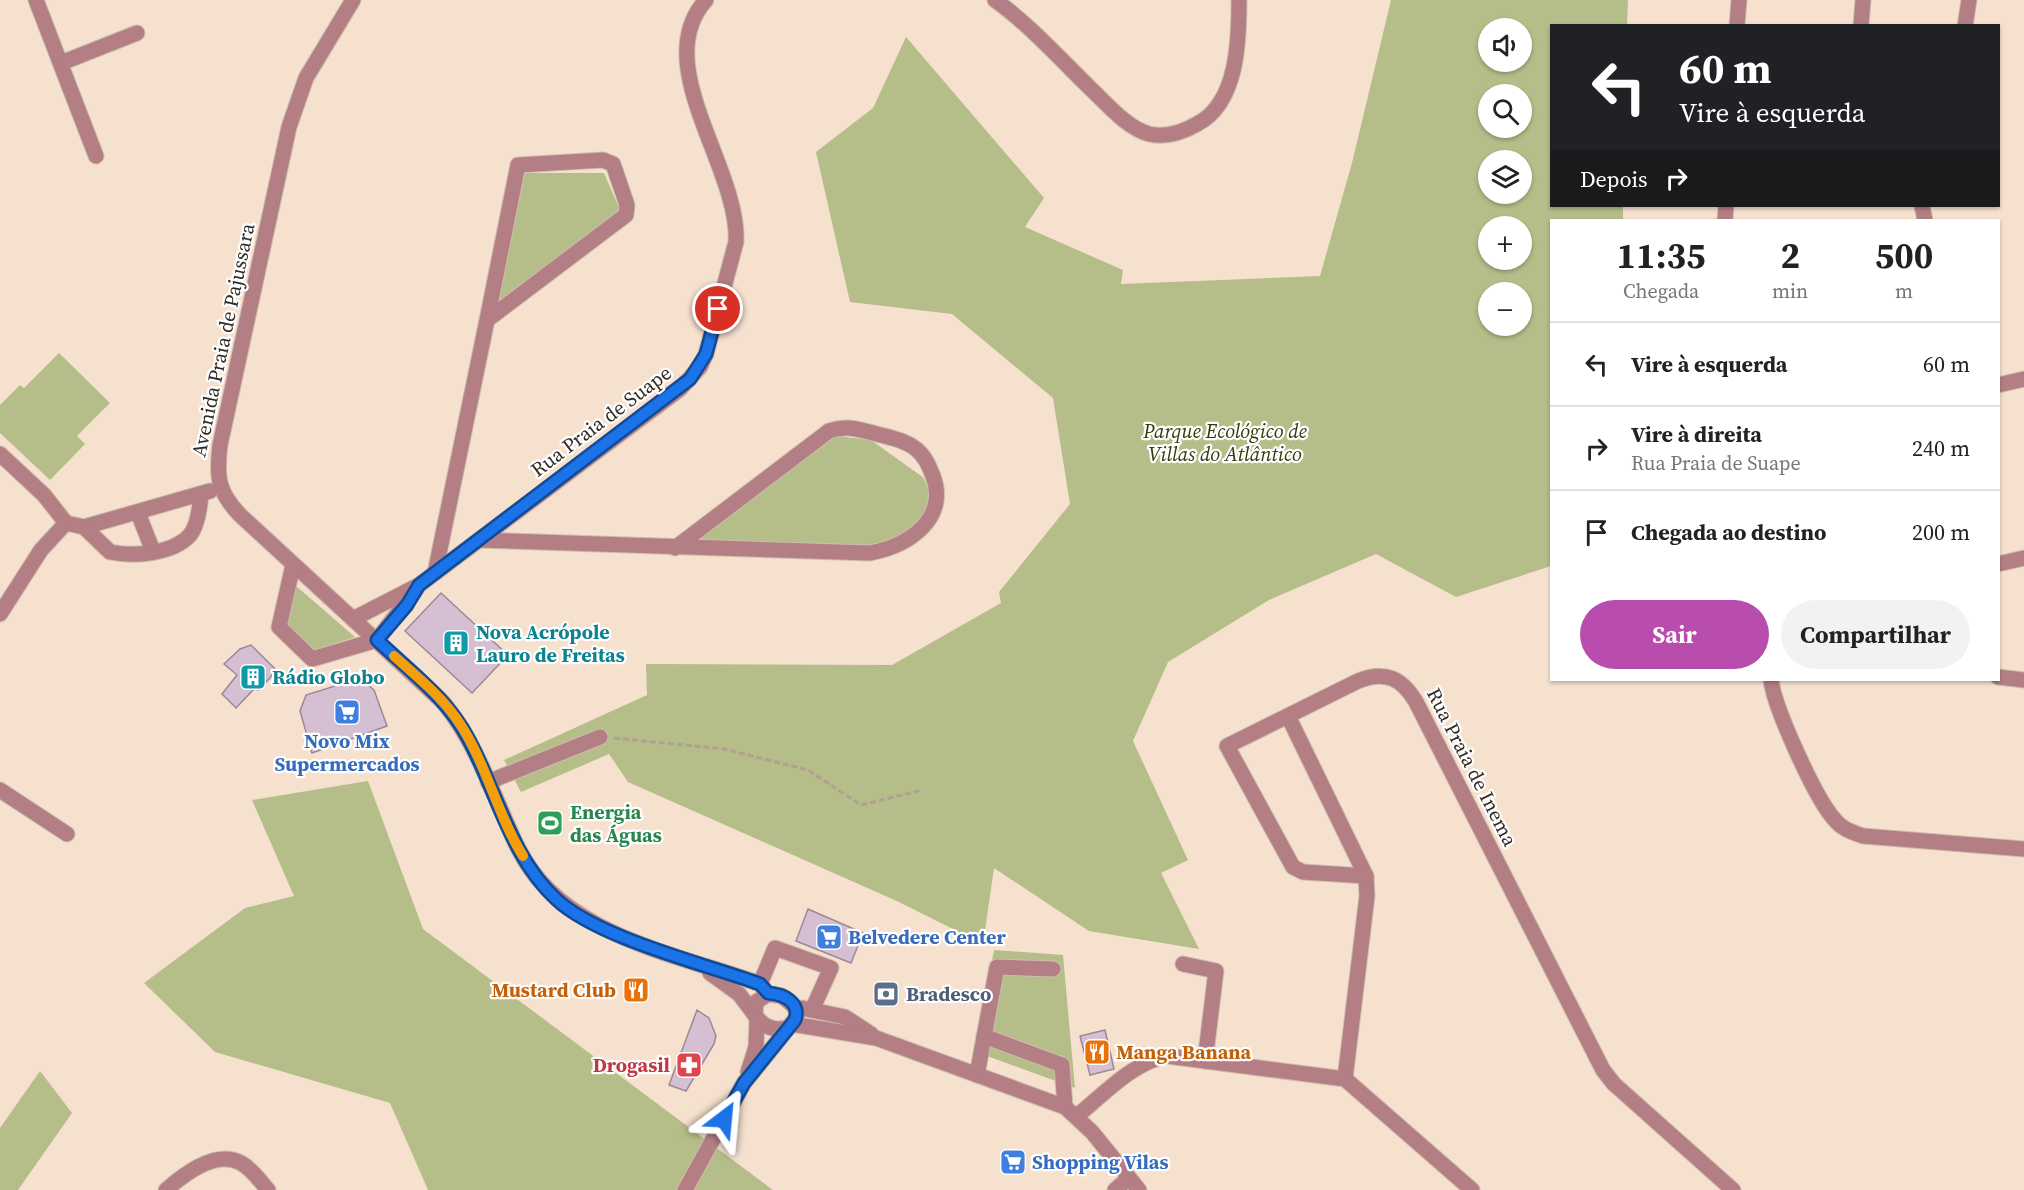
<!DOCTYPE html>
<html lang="pt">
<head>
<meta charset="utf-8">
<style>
  :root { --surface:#fff; --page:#f2f2f2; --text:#222; --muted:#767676; --line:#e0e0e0; --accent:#b94dad }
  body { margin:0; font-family:"Source Serif 4",serif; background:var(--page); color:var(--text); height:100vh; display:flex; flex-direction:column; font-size:22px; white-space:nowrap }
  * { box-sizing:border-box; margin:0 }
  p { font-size:20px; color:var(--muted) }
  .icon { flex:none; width:33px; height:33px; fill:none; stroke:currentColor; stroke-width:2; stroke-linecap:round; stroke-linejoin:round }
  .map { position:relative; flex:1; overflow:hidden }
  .panel { position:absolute; left:1550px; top:219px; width:450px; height:462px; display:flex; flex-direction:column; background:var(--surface); border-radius:0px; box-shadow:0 2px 4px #0004 }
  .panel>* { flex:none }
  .banner { position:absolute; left:1550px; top:24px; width:450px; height:183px; border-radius:0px; box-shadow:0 2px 4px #0004; background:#202124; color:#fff; overflow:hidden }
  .controls { position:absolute; left:1478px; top:18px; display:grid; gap:12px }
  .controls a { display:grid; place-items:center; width:54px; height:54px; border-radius:50%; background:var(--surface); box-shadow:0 2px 4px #0004; font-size:30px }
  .pin { position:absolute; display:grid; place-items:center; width:51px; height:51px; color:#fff; margin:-26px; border:3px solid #fff; border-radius:50%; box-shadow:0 2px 6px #0007 }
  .me { position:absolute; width:66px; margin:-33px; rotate:29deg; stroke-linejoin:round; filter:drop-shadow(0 0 4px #0008) }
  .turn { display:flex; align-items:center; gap:21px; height:126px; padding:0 30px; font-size:27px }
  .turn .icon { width:78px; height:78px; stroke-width:2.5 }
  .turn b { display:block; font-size:42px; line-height:51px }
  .then { display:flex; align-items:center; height:57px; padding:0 30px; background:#0003; gap:12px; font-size:22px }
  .eta { display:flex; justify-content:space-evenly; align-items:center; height:102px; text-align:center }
  .eta b { font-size:36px; font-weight:700; line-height:42px }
  .cta { display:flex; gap:12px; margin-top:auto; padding:12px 30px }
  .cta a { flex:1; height:69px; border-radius:36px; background:var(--accent); color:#fff; font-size:24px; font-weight:700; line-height:69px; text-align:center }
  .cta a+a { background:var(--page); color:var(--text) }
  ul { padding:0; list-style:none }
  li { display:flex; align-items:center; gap:18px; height:84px; padding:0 30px; border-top:2px solid var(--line) }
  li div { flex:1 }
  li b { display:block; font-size:22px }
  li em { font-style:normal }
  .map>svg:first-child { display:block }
</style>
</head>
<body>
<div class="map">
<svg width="2024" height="1190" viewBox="0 0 2024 1190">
  <rect width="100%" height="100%" fill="#f6e1cf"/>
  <g fill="#b5bd89" fill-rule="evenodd">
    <path d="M 1391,0 L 1628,0 L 1627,25 L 1551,26 L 1551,206 L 1623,206 L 1623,220 L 1551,220 L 1551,566 L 1456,597 L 1376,554 L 1269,600 L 1168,662 L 1133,741 L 1188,860 L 1161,873 L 1199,949 L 1089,931 L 994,868 L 983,944 L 899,902 L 628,782 L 609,754 L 521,792 L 504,760 L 647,695 L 646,664 L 892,665 L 1001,603 L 999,592 L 1070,504 L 1053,398 L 952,314 L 850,302 L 816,152 L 873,108 L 906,37 L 1044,198 L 1025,227 L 1123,270 L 1121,284 L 1320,276 L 1352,163 ZM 1488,28 L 1521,28 L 1521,62 L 1488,62 ZM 1488,94 L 1521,94 L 1521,128 L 1488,128 ZM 1488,160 L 1521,160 L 1521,194 L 1488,194 ZM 1488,226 L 1521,226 L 1521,260 L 1488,260 ZM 1488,292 L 1521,292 L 1521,326 L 1488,326 Z"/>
    <polygon points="525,173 604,173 620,210 497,304"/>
    <polygon points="59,353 110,403 77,436 85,444 50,480 0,433 0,405 20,385 24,388"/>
    <polygon points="836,436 871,440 924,478 932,500 924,521 893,541 868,548 691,544"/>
    <polygon points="296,586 355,637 312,651 287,628"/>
    <polygon points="368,781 423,929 773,1190 428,1190 390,1103 215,1052 144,983 245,908 294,896 252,800"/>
    <polygon points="994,950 1063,955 1075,1088 976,1052"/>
    <polygon points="40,1071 72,1113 18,1190 0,1190 0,1128"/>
  </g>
  <g fill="#d4c0d2" stroke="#9b8899" stroke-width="1.5">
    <polygon points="441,593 508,655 472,693 405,631"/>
    <polygon points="251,645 275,669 270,678 258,690 255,688 236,708 222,694 237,675 224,664 240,649"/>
    <polygon points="360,678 374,690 387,726 312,753 300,711 306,695"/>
    <polygon points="808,909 863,933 851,963 796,941"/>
    <polygon points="697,1010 709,1018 716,1036 714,1044 686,1091 669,1085"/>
    <polygon points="1105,1030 1114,1069 1090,1075 1080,1036"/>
  </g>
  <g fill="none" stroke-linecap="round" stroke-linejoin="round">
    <defs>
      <g id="minor">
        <polyline points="36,0 96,156"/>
        <path d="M 353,0 L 306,78 L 289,127 L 220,445 C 216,477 218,492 240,515 L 443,702 C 478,745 494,798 518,848 C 560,935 677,954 760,984 L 768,994"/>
        <path d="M 995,0 C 1030,25 1061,60 1092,90 C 1108,105 1127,128 1149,134 C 1166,138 1183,132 1197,124 C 1238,103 1239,40 1239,0"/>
        <polyline points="1737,26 1739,0"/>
        <polyline points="1861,26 1863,0"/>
        <polyline points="1965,26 1969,0"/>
        <polyline points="61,63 137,33"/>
        <polyline points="1922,206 1925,220"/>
        <polyline points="1725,220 1726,206"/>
        <polyline points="1998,385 2024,379"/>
        <polyline points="0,454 44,495 66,523"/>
        <polyline points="138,513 153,551"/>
        <polyline points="66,523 84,527 210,491"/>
        <path d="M 84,527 L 110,552 C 133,557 173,554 190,535 C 198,525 200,507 201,494"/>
        <path d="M 479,540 L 870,553 C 908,546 949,519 933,476 C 929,466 925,456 916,449 C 905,440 888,437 873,433 C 857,429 845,425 829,431 L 675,548"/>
        <polyline points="1998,564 2024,558"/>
        <polyline points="293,565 279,627 312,659 377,640 417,588"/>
        <polyline points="435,573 487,320 626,215 627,205 613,164 603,160 518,165 487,320"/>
        <polyline points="0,614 41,550 66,523"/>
        <path d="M 353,619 L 419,585 L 680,389 L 700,367 L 706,354 L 736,242 C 740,168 648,64 706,0"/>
        <polyline points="1998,677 2024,680"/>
        <path d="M 1771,680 C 1774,707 1816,800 1835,820 C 1842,829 1852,832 1863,836 L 2024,849"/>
        <polyline points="1288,716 1366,876 1367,896 1345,1079"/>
        <polyline points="488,782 600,737"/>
        <polyline points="0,790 67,834"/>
        <path d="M 1366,876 L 1303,872 L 1293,867 L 1227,746 L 1358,681 C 1385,670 1402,678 1416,702 L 1603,1070 L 1614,1084 L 1733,1190"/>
        <polyline points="1183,964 1216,971 1205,1061"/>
        <polyline points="710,973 739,994 755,1015"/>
        <polyline points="760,984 775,948 831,968 812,1010"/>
        <path d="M 768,994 L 782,996 L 795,1007 L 797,1016 L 789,1027 C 775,1032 763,1027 755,1015 L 756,1002 Z"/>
        <polyline points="802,1008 845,1017 871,1034"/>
        <polyline points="792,1024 876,1038 1065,1107 1092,1132 1139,1190"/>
        <polyline points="984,1036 1062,1065 1065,1107"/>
        <polyline points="748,1072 756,1047 757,1019"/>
        <polyline points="977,1075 997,967 1053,969"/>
        <path d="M 1077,1116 C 1103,1095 1133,1062 1167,1056 L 1345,1079 L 1472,1190"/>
        <path d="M 166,1190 C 184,1174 216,1149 241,1163 C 252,1169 260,1181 268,1190"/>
        <polyline points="685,1190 744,1083 789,1027"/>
        <polyline points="1115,1190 1129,1178"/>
      </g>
    </defs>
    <use href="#minor" stroke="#cfbdad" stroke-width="17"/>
    <polyline stroke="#b1a093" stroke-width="3" stroke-dasharray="6 3" stroke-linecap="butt" points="614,738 724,749 808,770 861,805 922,790"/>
    <use href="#minor" stroke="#b37f85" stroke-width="15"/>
  </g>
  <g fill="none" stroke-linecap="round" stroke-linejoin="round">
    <defs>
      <path id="route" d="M 718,309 L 706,354 L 690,379 L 419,585 L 407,605 L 377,640 C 410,671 448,699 469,740 C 497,793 511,857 556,899 C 597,938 705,964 760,984 L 768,993 C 783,994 801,1002 795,1020 L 744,1083 L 724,1119"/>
    </defs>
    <use href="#route" stroke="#114b97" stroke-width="15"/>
    <use href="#route" stroke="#1a73e8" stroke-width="10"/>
    <path stroke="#f59e0b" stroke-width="10" d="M 394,656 C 415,675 439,694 456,718 C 486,760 496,813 523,856"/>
  </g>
  <defs>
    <symbol id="building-square" viewBox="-11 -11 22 22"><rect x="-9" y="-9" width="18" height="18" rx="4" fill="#0f9aa8" stroke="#fff"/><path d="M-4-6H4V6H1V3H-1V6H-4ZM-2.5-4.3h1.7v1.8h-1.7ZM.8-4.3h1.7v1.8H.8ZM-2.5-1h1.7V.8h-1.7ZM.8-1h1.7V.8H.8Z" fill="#fff"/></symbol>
    <symbol id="supermarket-square" viewBox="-11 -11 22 22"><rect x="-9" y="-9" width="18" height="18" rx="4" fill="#3f7fe0" stroke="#fff"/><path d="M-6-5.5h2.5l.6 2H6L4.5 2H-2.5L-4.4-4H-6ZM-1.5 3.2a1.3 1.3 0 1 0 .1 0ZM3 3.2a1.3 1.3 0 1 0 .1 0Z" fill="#fff"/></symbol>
    <symbol id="stadium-square" viewBox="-11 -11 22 22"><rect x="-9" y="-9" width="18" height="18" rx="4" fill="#2e9e5b" stroke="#fff"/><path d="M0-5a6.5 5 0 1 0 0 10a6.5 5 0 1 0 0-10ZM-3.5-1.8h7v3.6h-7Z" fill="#fff"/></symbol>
    <symbol id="restaurant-square" viewBox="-11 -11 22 22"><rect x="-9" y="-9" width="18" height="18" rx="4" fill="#e8710a" stroke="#fff"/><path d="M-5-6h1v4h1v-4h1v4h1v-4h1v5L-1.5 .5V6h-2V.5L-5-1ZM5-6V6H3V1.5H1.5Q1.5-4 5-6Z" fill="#fff"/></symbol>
    <symbol id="bank-square" viewBox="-11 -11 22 22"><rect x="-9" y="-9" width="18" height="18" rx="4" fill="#5c6f8a" stroke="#fff"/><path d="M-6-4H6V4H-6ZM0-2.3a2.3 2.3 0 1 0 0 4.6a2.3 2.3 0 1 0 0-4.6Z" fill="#fff"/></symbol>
    <symbol id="pharmacy-square" viewBox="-11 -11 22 22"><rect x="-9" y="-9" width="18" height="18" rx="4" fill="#e0444e" stroke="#fff"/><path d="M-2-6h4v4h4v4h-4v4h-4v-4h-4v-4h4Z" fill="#fff"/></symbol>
  </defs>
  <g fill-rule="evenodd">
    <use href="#building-square" x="441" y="628" width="30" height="30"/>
    <use href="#building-square" x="238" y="662" width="30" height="30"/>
    <use href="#supermarket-square" x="332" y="697" width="30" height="30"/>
    <use href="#stadium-square" x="535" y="808" width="30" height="30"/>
    <use href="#supermarket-square" x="814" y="922" width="30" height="30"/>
    <use href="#restaurant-square" x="621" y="975" width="30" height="30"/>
    <use href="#bank-square" x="871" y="979" width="30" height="30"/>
    <use href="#restaurant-square" x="1082" y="1037" width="30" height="30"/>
    <use href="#pharmacy-square" x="674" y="1050" width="30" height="30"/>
    <use href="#supermarket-square" x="998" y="1147" width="30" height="30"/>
  </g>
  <g text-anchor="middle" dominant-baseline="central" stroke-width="4.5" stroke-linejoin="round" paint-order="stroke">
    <g font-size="20" fill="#332b25" stroke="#fff">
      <text transform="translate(223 340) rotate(-78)">Avenida Praia de Pajussara</text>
      <text transform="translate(601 421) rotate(-37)">Rua Praia de Suape</text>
      <text transform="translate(1472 767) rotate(63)">Rua Praia de Inema</text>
    </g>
    <g font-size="20" font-style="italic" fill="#353a09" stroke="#fff">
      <text x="1225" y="431">Parque Ecológico de<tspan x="1225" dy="23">Villas do Atlântico</tspan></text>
    </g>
    <g font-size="20" font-weight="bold" fill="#0d838f" stroke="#fff" text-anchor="start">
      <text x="476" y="632">Nova Acrópole<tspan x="476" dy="23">Lauro de Freitas</tspan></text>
      <text x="272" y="677">Rádio Globo</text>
    </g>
    <g font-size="20" font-weight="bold" fill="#366cbe" stroke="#fff" text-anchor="start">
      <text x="347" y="741" text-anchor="middle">Novo Mix<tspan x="347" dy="23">Supermercados</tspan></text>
      <text x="848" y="937">Belvedere Center</text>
      <text x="1032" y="1162">Shopping Vilas</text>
    </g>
    <g font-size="20" font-weight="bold" fill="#27864d" stroke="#fff" text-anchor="start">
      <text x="570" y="812">Energia<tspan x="570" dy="23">das Águas</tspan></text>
    </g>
    <g font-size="20" font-weight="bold" fill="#c56008" stroke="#fff" text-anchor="end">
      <text x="616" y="990">Mustard Club</text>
      <text x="1116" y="1052" text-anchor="start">Manga Banana</text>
    </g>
    <g font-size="20" font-weight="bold" fill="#4e5e75" stroke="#fff" text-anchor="start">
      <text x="906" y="994">Bradesco</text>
    </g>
    <g font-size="20" font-weight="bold" fill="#be3a42" stroke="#fff" text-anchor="end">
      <text x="670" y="1065">Drogasil</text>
    </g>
  </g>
</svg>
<div class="controls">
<a><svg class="icon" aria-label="sound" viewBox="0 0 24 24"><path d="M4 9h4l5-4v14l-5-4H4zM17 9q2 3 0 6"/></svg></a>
<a><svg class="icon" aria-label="search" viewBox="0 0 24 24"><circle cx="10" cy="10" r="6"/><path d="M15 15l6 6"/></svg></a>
<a><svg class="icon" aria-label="layers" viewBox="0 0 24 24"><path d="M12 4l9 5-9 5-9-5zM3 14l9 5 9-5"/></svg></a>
<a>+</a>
<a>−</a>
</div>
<div class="pin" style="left:718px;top:309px;background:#d93025"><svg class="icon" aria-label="arrive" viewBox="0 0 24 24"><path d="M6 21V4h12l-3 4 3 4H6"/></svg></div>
<svg class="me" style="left:724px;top:1119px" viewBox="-20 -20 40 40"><path d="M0-17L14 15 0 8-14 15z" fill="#1a73e8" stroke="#fff" stroke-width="4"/></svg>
<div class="banner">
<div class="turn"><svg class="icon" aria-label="left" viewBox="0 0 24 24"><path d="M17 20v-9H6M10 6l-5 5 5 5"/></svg><div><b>60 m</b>Vire à esquerda</div></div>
<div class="then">Depois<svg class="icon" aria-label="right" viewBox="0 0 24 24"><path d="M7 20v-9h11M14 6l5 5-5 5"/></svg></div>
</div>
<section class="panel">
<div class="eta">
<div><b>11:35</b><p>Chegada</p></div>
<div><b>2</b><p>min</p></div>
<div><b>500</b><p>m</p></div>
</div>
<ul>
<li><svg class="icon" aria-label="left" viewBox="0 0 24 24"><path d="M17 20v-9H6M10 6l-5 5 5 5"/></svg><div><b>Vire à esquerda</b></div><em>60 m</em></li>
<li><svg class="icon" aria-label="right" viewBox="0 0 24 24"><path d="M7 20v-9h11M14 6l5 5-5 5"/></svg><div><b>Vire à direita</b><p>Rua Praia de Suape</p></div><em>240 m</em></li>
<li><svg class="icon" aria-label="arrive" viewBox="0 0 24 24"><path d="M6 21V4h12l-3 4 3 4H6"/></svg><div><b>Chegada ao destino</b></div><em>200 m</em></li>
</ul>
<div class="cta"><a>Sair</a><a>Compartilhar</a></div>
</section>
</div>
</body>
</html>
